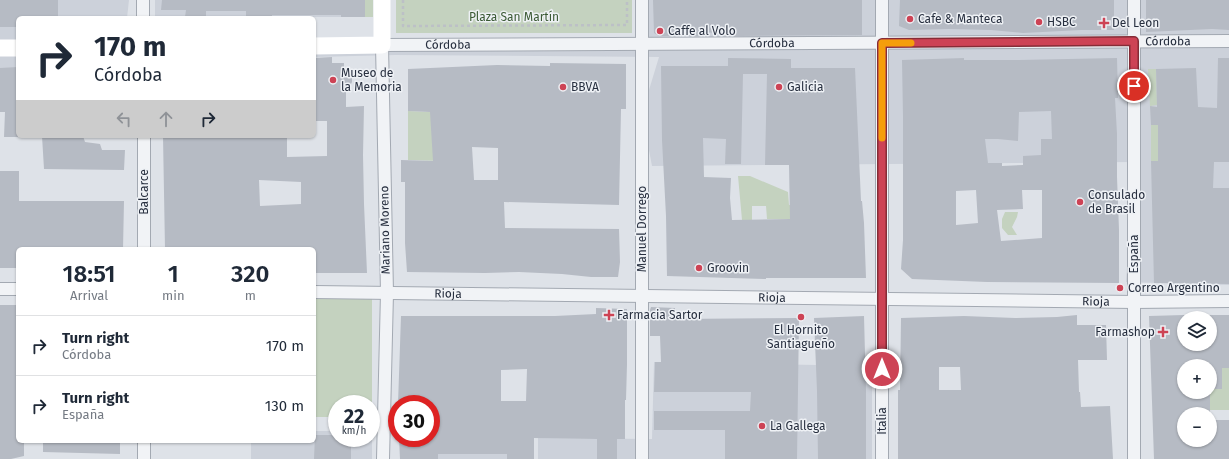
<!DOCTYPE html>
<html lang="en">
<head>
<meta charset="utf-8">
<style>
  :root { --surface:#fff; --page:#f6f6f7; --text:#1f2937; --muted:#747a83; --line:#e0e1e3 }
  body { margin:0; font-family:"Fira Sans",sans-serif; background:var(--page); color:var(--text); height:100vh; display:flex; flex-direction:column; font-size:15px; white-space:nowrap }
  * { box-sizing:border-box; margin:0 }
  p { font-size:13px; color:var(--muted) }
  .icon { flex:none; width:22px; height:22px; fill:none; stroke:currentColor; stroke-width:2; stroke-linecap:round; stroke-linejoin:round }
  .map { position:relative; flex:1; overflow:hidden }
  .details { position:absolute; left:16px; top:247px; width:300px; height:196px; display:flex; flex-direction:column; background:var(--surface); border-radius:6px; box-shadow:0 1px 3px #0004 }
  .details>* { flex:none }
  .top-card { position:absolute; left:16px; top:16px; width:300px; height:122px; border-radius:6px; box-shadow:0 1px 3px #0004; background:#fff; color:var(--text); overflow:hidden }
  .controls { position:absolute; left:1177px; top:311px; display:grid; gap:8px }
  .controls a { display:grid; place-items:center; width:40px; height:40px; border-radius:50%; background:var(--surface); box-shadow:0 1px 3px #0004; font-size:20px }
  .speed { position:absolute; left:328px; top:395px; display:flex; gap:8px; font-size:20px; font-weight:700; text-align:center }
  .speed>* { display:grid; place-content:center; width:52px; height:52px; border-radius:50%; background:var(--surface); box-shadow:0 1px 3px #0004; line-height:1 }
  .speed small { font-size:10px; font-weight:400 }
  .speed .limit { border:6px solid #d22; background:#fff; color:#111 }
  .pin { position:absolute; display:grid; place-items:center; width:34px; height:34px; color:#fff; margin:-17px; border:2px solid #fff; border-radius:50%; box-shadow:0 1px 4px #0007 }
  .me { position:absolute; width:44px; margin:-22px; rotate:0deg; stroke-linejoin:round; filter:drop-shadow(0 0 3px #0008) }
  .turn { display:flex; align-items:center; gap:14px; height:84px; padding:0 12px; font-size:18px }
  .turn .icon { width:52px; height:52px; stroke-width:2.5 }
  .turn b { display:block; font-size:28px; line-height:34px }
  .lanes { display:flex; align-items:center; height:38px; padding:0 12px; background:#0003; justify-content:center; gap:20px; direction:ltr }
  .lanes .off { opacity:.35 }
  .eta { display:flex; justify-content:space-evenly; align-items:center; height:68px; text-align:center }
  .eta b { font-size:24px; font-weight:600; line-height:28px }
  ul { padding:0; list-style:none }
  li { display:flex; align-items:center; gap:12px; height:60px; padding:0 12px; border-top:1px solid var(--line) }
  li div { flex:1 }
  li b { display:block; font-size:15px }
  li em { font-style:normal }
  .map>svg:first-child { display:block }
</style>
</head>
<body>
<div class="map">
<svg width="1229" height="459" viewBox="0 0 1229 459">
  <rect width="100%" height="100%" fill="#dee2e8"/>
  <g fill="#ccd1da">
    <polygon points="0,0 129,0 127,18 18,18 18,112 0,112"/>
    <rect x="155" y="0" width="210" height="17"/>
    <polygon points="642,0 1229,0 1229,285 1126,282 1134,162 652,166 642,113 659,57 395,55 314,57 314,38 642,44"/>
    <polygon points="654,362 872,366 872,459 538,459 538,438 652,439"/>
    <polygon points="314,431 337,431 337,438 371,438 371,431 372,431 372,459 251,459 251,441 314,441"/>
    <rect x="400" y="454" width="134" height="5"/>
  </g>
  <g fill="#c4d2bf">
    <rect x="365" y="0" width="8" height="17"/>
    <rect x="396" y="0" width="236" height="33"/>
    <polygon points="1148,69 1156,69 1157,105 1150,106"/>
    <polygon points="408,111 430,112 472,162 408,160"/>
    <polygon points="1151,125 1158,125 1158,162 1151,161"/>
    <polygon points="738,176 750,176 788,192 789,205 817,204 791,219 767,219 766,206 752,206 752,220 742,220"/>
    <polygon points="1005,212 1018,212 1017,217 1012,227 1017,235 1008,235 1002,228 1002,219"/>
    <polygon points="314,298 372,298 372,417 371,417 371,404 337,404 337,417 314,417"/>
    <polygon points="1222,368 1229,368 1229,410 1210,410 1210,389 1222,389"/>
  </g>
  <g fill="#b6bbc4" fill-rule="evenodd">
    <polygon points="0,0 58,0 58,18 18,18 18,27 0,27"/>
    <polygon points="162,0 365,0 365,17 341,17 341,15 272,15 272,17 246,17 246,11 206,11 206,17 185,17 186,10 161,10"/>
    <polygon points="653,0 862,0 862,35 739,36 720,35 720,33 699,32 698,36 659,36 654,33"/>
    <polygon points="900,0 1114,0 1114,30 1081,30 1023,33 991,30 949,29 909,30 899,26"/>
    <polygon points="1146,0 1229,0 1229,30 1212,29 1146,32"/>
    <path d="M 332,57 L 332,63 L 344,63 L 344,72 L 352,78 L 352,82 L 350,86 L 346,87 L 346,107 L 364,106 L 363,155 L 364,204 L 367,273 L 314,273 L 314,249 L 165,249 L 163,136 L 287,136 L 287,157 L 327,156 L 327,121 L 314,121 L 314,58 ZM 259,180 L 301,182 L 301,204 L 260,206 Z"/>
    <path d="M 728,58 L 791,59 L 791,68 L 855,68 L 861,201 L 862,201 L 864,223 L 866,278 L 766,278 L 766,279 L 667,276 L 666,216 L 662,140 L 661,66 L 728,66 ZM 743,74 L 767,74 L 765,165 L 789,165 L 790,219 L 732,220 L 730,198 L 731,178 L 704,177 L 703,138 L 726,139 L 725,164 L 741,164 Z"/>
    <path d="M 964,58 L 964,60 L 1019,60 L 1117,58 L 1118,98 L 1115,98 L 1117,134 L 1117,177 L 1119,230 L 1119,283 L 987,282 L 912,279 L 901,269 L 903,240 L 903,117 L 902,60 ZM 1051,111 L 1052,139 L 1041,139 L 1041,155 L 1023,156 L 1023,165 L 1002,166 L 1002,163 L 988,163 L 985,139 L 998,139 L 1018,141 L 1019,112 ZM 976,190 L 978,223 L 956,225 L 956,191 ZM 1022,190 L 1042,190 L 1042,238 L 1001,241 L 997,210 L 1023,209 Z"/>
    <polygon points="1218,58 1229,58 1229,162 1214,162 1213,188 1229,188 1229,284 1154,283 1151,161 1158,161 1158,125 1151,125 1150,106 1157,107 1156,69 1196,68 1198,107 1217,108"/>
    <path d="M 550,63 L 626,64 L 626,109 L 621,109 L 619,205 L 504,202 L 505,228 L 619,229 L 620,262 L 618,277 L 591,277 L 562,274 L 519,272 L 485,273 L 407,272 L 405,243 L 405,182 L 401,182 L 401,160 L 433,161 L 430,112 L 408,111 L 408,69 L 497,65 L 550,66 ZM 472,147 L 498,148 L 498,180 L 474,180 Z"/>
    <polygon points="18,67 18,137 4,137 5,112 0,112 0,68"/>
    <polygon points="42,136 83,136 85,142 100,144 102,150 125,150 124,170 44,169"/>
    <polygon points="0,171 19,171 19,201 124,201 123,249 18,249 18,268 0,268"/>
    <polygon points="0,305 18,305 18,441 24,441 24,456 11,459 0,459"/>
    <polygon points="651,307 675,308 675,319 799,318 797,459 725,459 725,430 654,430 654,411 750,411 751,392 654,392 655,362 661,362 660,336 650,336 650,310"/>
    <path d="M 596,308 L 627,309 L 627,364 L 626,400 L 625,400 L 625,439 L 617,439 L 617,459 L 597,459 L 597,439 L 534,438 L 534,459 L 507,459 L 507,454 L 438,454 L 438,459 L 400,459 L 399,438 L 431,438 L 431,404 L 398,404 L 401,316 L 555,316 L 596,314 ZM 527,369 L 526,401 L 501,401 L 501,370 Z"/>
    <path d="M 1077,315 L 1077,325 L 1106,325 L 1107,360 L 1078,360 L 1079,392 L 1080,392 L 1081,407 L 1110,406 L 1113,459 L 898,459 L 898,390 L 900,390 L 901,318 L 964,316 L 1015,318 L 1057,317 ZM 939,367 L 960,367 L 961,390 L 939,390 Z"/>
    <polygon points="1184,315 1184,344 1210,344 1210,315 1229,315 1229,368 1222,368 1222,389 1210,389 1210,366 1184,366 1184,392 1210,392 1210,414 1184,414 1184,440 1210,440 1210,420 1229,420 1229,459 1154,459 1149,316"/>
    <polygon points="864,316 866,392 866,459 818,459 817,391 814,318"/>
    <polygon points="315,435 337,435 337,438 351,438 351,459 314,459"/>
    <polygon points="43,441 120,441 120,454 43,452"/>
  </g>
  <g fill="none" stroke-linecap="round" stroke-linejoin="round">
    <defs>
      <g id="street">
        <polyline points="143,0 143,18"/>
        <polyline points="882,0 882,459"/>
        <polyline points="1134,0 1134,459"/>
        <polyline points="144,136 144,249"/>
        <polyline points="0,289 18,289"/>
        <path id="s1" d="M 314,292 L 1134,302 L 1229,301"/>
        <polyline points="144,459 144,441"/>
        <path id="s2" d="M 383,459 L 387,293 L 382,45 L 1229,41"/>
        <polyline points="642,459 642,0"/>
      </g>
    </defs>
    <use href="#street" stroke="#a3a9b2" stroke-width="14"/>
    <polyline stroke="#bcc0c6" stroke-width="2.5" stroke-dasharray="3 3" stroke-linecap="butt" points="403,0 403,26 627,25 627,0"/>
    <use href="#street" stroke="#f1f3f6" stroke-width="12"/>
    <g stroke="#fff" stroke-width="17">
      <polyline points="314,46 382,45 382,0"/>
      <polyline points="0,48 18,48"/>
    </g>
  </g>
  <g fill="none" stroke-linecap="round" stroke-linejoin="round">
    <defs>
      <polyline id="route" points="882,369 882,43 1134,41 1134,86"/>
    </defs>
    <use href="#route" stroke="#852c37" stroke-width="10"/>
    <use href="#route" stroke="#cd4355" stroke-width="7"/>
    <polyline stroke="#f59e0b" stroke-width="7" points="882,138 882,43 911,43"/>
  </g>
  <g fill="#cd4355" stroke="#eef1f5" stroke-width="1.5">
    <circle cx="910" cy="19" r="4"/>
    <circle cx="1039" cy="22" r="4"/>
    <path d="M1102 17h4v4h4v4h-4v4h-4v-4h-4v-4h4z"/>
    <circle cx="660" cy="31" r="4"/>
    <circle cx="333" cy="80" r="4"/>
    <circle cx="563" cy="87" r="4"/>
    <circle cx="779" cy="87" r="4"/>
    <circle cx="1080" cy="202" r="4"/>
    <circle cx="699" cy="268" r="4"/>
    <circle cx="1120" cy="288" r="4"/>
    <path d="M607 309h4v4h4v4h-4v4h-4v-4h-4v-4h4z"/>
    <circle cx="801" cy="317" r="4"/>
    <path d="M1161 326h4v4h4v4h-4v4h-4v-4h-4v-4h4z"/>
    <circle cx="762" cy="426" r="4"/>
  </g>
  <g text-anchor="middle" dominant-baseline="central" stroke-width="3" stroke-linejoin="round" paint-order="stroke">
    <g font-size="12" fill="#3b5a35" stroke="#eef1f5">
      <text x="514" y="17">Plaza San Martín</text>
    </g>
    <g font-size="12" fill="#272f3f" stroke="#eef1f5" text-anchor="start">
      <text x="918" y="19">Cafe &amp; Manteca</text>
      <text x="1047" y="22">HSBC</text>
      <text x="1112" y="23">Del Leon</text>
      <text x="668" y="31">Caffe al Volo</text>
      <text x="341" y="73">Museo de<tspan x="341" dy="14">la Memoria</tspan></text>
      <text x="571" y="87">BBVA</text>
      <text x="787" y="87">Galicia</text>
      <text x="1088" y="195">Consulado<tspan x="1088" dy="14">de Brasil</tspan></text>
      <text x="707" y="268">Groovin</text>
      <text x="1128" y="288">Correo Argentino</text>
      <text x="617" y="315">Farmacia Sartor</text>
      <text x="801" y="330" text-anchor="middle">El Hornito<tspan x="801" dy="14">Santiagueño</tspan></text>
      <text x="1155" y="332" text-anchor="end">Farmashop</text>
      <text x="770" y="426">La Gallega</text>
    </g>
    <g font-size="12" fill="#272f3f" stroke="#eef1f5">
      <text stroke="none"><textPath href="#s2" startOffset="1200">Córdoba</textPath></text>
      <text stroke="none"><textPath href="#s2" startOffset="804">Córdoba</textPath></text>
      <text stroke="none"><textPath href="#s2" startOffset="480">Córdoba</textPath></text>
      <text transform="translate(144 192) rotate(-90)">Balcarce</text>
      <text transform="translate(642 229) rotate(-90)">Manuel Dorrego</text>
      <text transform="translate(385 230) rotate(-91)">Mariano Moreno</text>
      <text transform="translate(1134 254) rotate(-90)">España</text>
      <text stroke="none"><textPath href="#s1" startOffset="134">Rioja</textPath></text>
      <text stroke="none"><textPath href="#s1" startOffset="458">Rioja</textPath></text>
      <text stroke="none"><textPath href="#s1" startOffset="782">Rioja</textPath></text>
      <text transform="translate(882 421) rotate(-90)">Italia</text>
    </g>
  </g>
</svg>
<div class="controls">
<a><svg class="icon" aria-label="layers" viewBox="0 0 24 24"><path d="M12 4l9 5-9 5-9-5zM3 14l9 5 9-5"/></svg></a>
<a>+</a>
<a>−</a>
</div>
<div class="speed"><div>22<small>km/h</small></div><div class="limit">30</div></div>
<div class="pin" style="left:1134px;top:86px;background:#d93025"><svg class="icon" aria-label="arrive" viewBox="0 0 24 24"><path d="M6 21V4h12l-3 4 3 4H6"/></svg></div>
<svg class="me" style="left:882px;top:369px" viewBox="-20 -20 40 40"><circle r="17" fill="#cd4355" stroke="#fff" stroke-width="3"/><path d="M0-11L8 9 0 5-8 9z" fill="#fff"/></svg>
<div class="top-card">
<div class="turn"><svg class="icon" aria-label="right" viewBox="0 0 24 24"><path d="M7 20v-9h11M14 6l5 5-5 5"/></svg><div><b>170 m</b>Córdoba</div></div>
<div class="lanes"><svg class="icon off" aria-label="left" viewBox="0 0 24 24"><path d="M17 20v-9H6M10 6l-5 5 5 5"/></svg><svg class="icon off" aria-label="ahead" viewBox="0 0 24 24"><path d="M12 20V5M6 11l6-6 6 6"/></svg><svg class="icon" aria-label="right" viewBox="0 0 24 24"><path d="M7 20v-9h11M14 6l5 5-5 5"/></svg></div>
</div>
<section class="details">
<div class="eta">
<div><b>18:51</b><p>Arrival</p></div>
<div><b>1</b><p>min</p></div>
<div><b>320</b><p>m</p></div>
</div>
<ul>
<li><svg class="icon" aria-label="right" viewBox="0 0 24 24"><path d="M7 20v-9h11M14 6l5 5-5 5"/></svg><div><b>Turn right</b><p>Córdoba</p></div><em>170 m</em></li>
<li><svg class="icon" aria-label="right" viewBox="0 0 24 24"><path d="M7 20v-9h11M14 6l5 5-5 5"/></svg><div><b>Turn right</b><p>España</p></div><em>130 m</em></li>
</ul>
</section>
</div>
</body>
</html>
